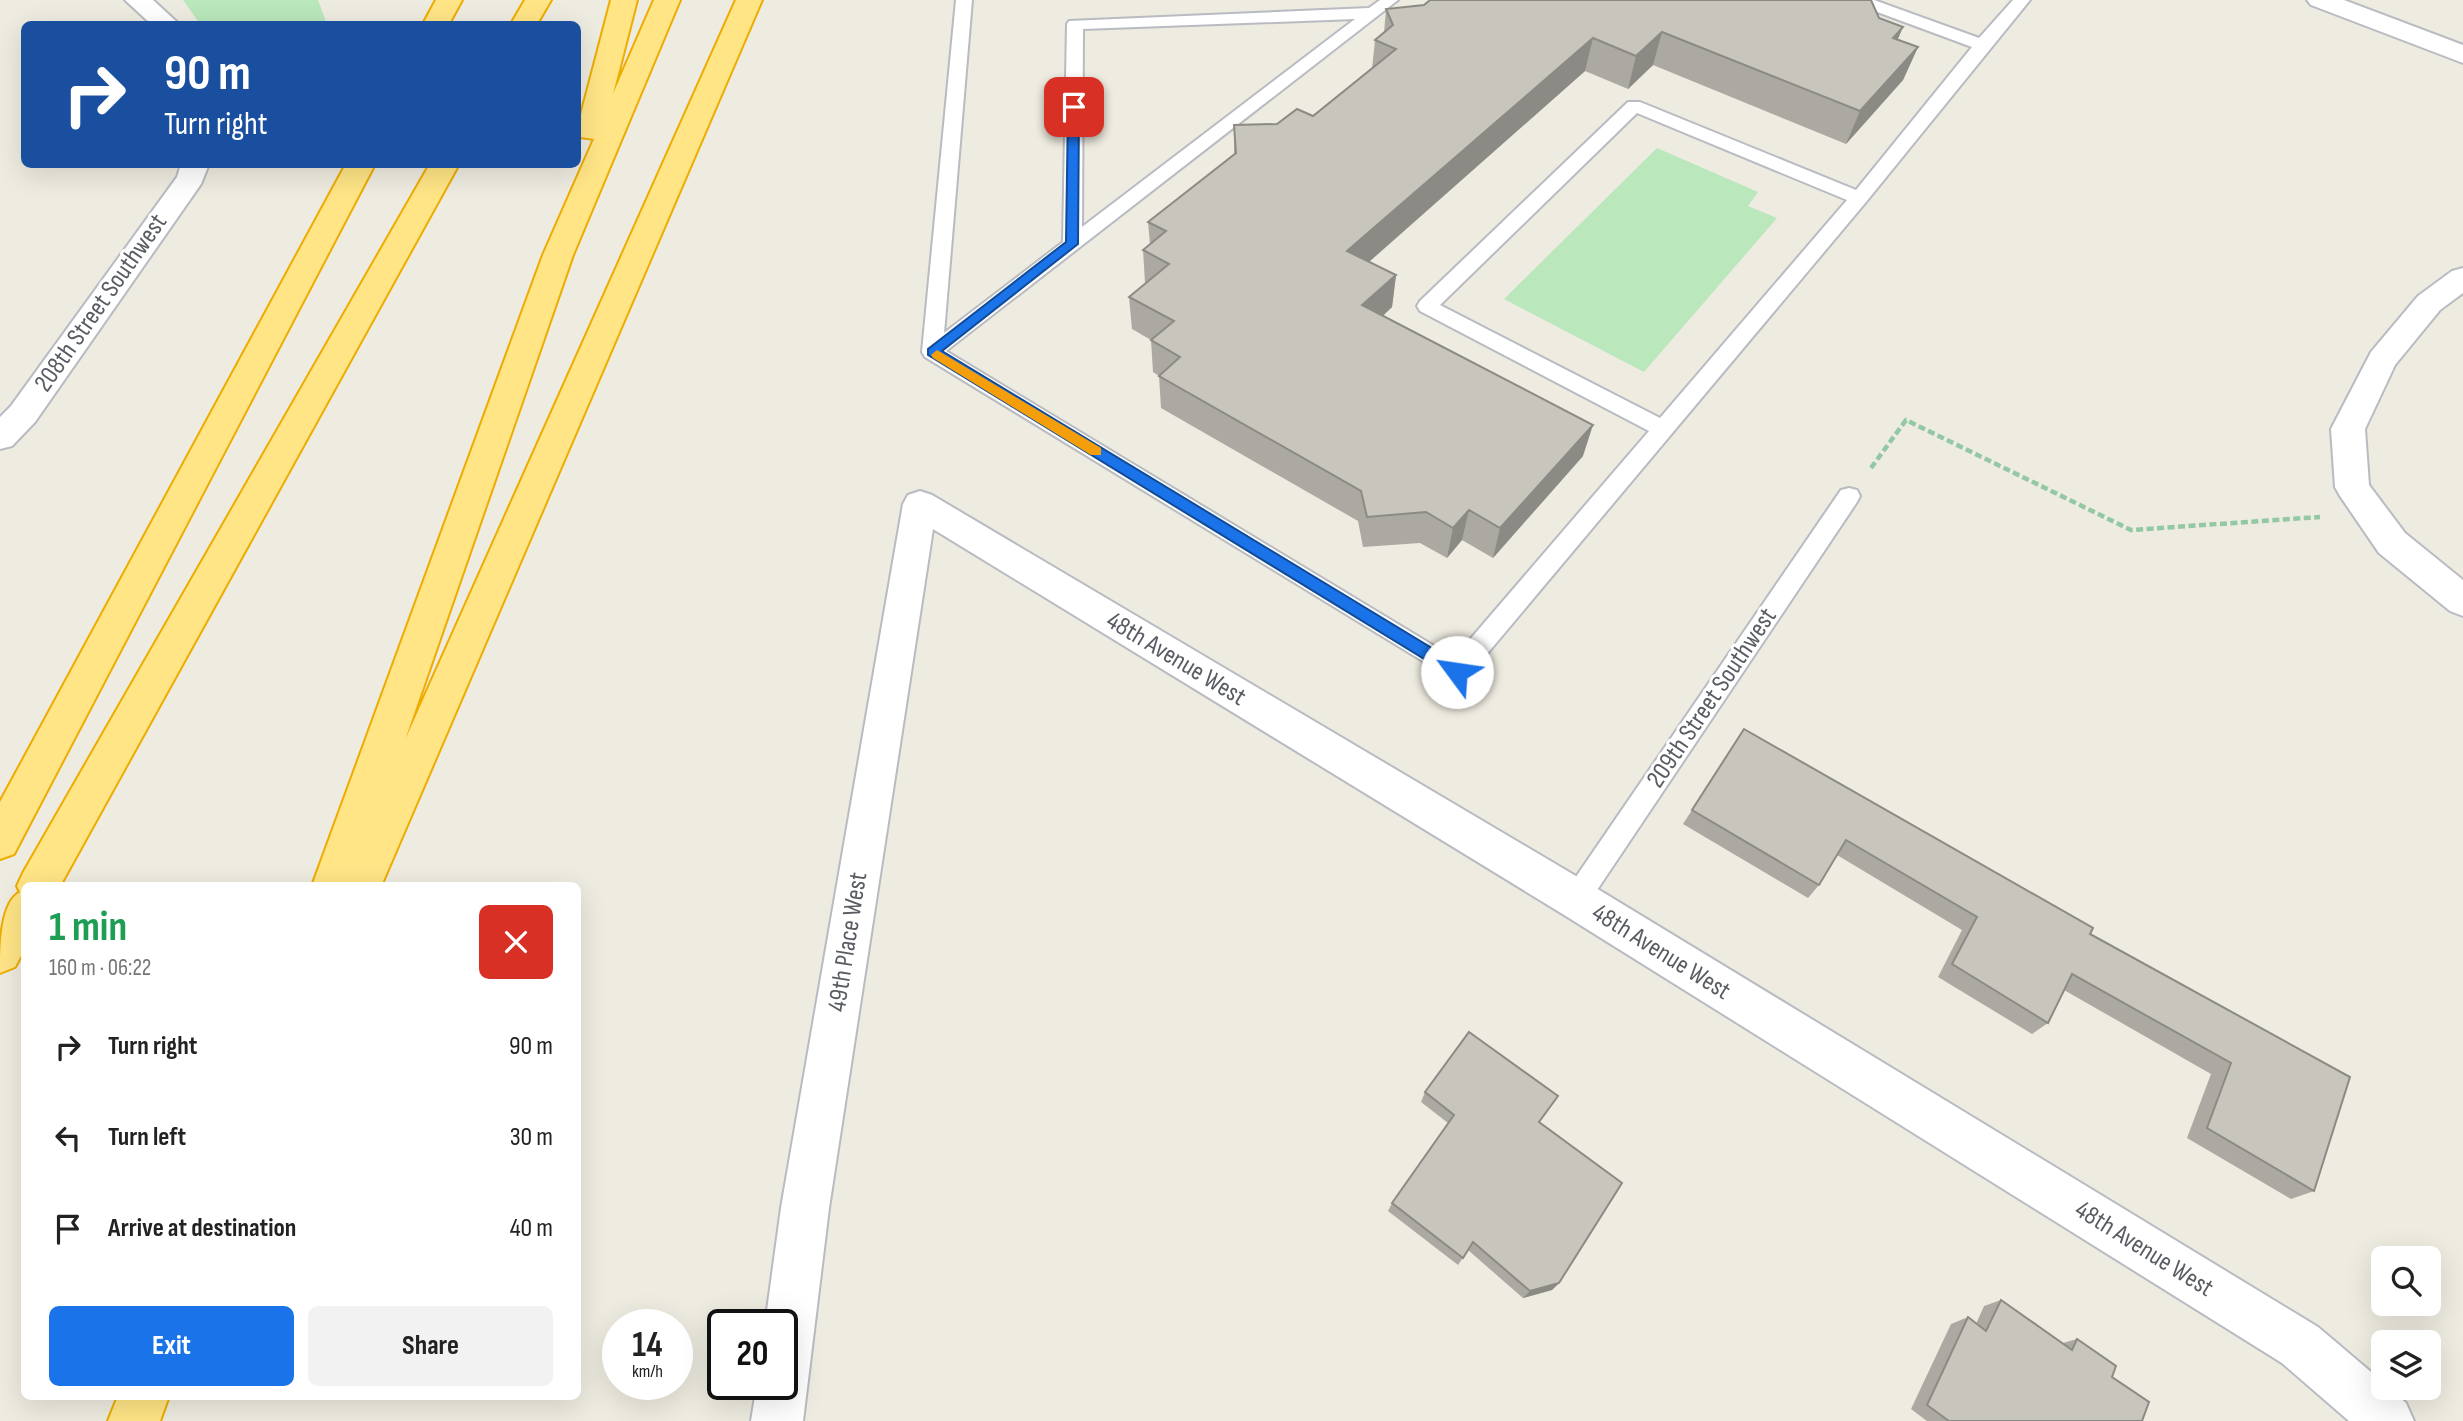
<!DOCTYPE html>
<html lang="en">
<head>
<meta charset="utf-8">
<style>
  :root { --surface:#fff; --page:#f2f2f2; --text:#222; --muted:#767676; --accent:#1a73e8 }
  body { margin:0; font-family:"Sofia Sans Condensed",sans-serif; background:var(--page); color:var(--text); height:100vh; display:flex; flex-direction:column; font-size:26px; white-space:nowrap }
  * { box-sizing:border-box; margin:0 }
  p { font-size:23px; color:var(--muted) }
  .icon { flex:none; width:38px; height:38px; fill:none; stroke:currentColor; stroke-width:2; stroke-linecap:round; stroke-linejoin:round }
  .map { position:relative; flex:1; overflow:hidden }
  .sheet { position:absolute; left:21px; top:882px; width:560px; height:518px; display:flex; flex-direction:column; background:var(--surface); border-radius:10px; box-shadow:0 7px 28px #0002 }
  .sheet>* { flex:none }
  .hud { position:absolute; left:21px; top:21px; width:560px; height:147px; border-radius:10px; box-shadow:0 7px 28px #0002; background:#1a4fa0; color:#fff; overflow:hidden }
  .fabs { position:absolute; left:2371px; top:1246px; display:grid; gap:14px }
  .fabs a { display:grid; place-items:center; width:70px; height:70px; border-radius:10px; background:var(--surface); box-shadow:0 7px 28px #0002; font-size:35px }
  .speed { position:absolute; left:602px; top:1309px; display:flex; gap:14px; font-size:35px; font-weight:700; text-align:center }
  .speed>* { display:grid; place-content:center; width:91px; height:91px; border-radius:50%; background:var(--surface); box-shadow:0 7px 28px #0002; line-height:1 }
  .speed small { font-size:18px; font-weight:400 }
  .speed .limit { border:4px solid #111; border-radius:10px; background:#fff; color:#111 }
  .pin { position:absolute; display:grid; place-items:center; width:60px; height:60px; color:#fff; margin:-30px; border-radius:14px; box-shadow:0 4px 10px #0006 }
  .me { position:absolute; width:77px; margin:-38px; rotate:301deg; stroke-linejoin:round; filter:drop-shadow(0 0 5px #0008) }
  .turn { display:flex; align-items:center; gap:24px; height:147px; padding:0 28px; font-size:32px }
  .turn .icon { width:91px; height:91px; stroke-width:2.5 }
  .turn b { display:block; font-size:49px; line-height:60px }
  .round { display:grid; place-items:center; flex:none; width:74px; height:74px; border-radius:10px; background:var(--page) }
  .head { display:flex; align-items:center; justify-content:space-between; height:119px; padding:0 28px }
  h1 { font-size:42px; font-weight:700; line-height:52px; color:#1e9e55 }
  .button { display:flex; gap:14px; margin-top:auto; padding:14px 28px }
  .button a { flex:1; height:80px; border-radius:10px; background:var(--accent); color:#fff; font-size:28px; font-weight:700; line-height:80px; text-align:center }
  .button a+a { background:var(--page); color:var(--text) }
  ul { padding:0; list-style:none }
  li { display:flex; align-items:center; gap:21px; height:91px; padding:0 28px }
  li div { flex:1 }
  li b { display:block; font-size:26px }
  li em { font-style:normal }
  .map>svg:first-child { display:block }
</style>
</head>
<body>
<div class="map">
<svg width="2463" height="1421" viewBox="0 0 2463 1421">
  <rect width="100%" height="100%" fill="#eeebe0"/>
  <g fill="#bae7bc">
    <polygon points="183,0 318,0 327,24 200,24"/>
    <polygon points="1657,148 1758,192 1748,206 1777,218 1644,372 1504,299"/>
  </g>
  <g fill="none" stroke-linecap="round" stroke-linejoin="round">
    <defs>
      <g id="lane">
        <path d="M 956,0 L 972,0 L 944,333 L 1063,242 L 1067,24 L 1069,21 L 1369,8 L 1380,0 L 1398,0 L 946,351 L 1454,658 L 1649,431 L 1420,311 L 1417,306 L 1420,301 L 1628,102 L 1640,102 L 1856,190 L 1972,47 L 1853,3 L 1851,0 L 1874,0 L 1979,38 L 2013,0 L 2030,0 L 1866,202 L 1466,679 L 1457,682 L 925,357 L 922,352 ZM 1355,19 L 1082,227 L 1083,29 ZM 1637,113 L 1847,200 L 1660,418 L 1440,305 Z"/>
        <polygon points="1849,488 1857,490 1860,496 1857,502 1585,908 1576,911 1567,908 1563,899 1567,890 1841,490"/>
      </g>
      <g id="street">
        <polygon points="125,0 153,0 179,24 151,24"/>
        <polygon points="2307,0 2344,0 2463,45 2463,63 2311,5"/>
        <polygon points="181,164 209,164 201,184 35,422 12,446 0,449 0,417 11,406 177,177"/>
        <polygon points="2463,268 2463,293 2440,310 2395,365 2365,429 2369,485 2405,533 2463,580 2463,616 2450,611 2379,553 2340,496 2335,487 2331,429 2371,352 2418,296 2452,271"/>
        <polygon points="920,491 932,495 1591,885 2318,1327 2384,1383 2384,1388 2389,1388 2406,1403 2414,1421 2349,1421 2282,1363 1561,913 933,529 829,1208 803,1421 751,1421 757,1384 782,1384 782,1325 765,1325 781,1208 903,504 908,495"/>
      </g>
      <g id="highway">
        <polygon points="436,0 462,0 449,24 423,24"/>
        <polygon points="525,0 551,0 537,24 511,24"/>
        <polygon points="611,0 637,0 613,94 654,0 680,0 573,255 405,740 736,0 762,0 381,886 312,886 543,255 594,139 580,137 578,126"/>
        <polygon points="346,164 375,164 14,854 0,859 0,802"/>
        <path d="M 430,164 L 459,164 L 60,886 L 24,886 L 24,950 L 15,967 L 0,973 C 0,947 0,903 20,892 L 17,886 L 23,873 Z"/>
        <polygon points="118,1396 169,1396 160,1421 108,1421"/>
      </g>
    </defs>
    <use href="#lane" stroke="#b8bbc1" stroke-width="4"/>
    <use href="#street" stroke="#b8bbc1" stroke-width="4"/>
    <use href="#highway" stroke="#eeac00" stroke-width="4"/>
    <polyline stroke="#93c8a4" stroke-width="4.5" stroke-dasharray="7 3.5" stroke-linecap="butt" points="1871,468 1906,420 2131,530 2320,517"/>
    <use href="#lane" fill="#fff" fill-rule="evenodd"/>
    <use href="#street" fill="#fff" fill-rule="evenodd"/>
    <use href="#highway" fill="#ffe586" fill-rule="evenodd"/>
  </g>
  <g fill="#aca9a3">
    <polygon points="1386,9 1879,18 1903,27 1897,40 1918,47 1903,80 1846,144 1653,65 1628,89 1585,71 1369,262 1396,275 1392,307 1383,316 1583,456 1493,558 1462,540 1447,558 1420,543 1363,547 1358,521 1161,408 1159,376 1153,372 1151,340 1132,329 1129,297 1146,283 1145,283 1143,250 1150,244 1148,222 1234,155 1234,125 1277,124 1313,116 1372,69 1375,40 1384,33"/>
    <polygon points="1744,729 2090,934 2350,1077 2314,1191 2291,1199 2187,1138 2211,1074 2064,990 2048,1023 2032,1034 1938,977 1962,930 1837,855 1819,885 1808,898 1683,824"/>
    <polygon points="1425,1092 1539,1123 1559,1283 1552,1290 1523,1298 1468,1250 1458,1265 1388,1211 1392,1203 1448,1123 1421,1102"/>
    <polygon points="2001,1300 2063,1343 2077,1339 2112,1377 2142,1421 1927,1421 1911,1409 1951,1324 1968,1317 1976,1324 1984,1306"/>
  </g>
  <g fill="#8c8a84">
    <polygon points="1903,27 1889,60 1893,38"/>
    <polygon points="1662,32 1653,65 1628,89 1636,56"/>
    <polygon points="1593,38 1585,71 1345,283 1347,251"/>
    <polygon points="1918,47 1903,80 1846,144 1860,111"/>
    <polygon points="1396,275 1392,307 1359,337 1362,305"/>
    <polygon points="1593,425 1583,456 1493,558 1500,528"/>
    <polygon points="1469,510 1462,540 1447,558 1453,528"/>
    <polygon points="1559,1283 1552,1290 1523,1298 1530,1291"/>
  </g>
  <g fill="#c8c5bd" stroke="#8c8a84" stroke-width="2">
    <polygon points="1430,0 1871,0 1879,18 1903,27 1893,38 1918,47 1860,111 1662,32 1636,56 1593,38 1347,251 1396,275 1362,305 1593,425 1500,528 1469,510 1453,528 1426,512 1367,517 1361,491 1159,376 1180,357 1151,340 1174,321 1129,297 1169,264 1143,250 1166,231 1148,222 1236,153 1234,125 1277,124 1297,109 1313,116 1396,49 1375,40 1393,25 1386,9 1424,5"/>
    <polygon points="1744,729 2093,928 2090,934 2350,1077 2314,1191 2207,1128 2231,1063 2072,974 2048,1023 1952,964 1977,917 1846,840 1819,885 1692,810"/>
    <polygon points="1469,1032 1558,1096 1539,1122 1622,1183 1559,1283 1530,1291 1473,1242 1463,1258 1392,1203 1454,1115 1425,1092"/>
    <polygon points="2001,1300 2072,1350 2077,1339 2116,1366 2112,1377 2149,1402 2142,1421 1949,1421 1927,1405 1968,1317 1986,1331"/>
  </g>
  <polygon fill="#1a73e8" stroke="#114b97" stroke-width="2" points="1074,103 1079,107 1078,244 942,351 1463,667 1465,672 1463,676 1452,676 928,355 928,349 1066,242 1068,107"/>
  <polygon fill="#f59e0b" points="937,350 1101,448 1101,455 1091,455 933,358 931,355"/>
  <g text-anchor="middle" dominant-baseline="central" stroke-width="6" stroke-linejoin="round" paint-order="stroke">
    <g font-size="26" fill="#595d63" stroke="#fff">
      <text transform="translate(101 303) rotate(-55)">208th Street Southwest</text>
      <text transform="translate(1176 659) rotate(31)">48th Avenue West</text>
      <text transform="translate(1712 698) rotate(-56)">209th Street Southwest</text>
      <text transform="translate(848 942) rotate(-81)">49th Place West</text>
      <text transform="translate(1661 952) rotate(32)">48th Avenue West</text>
      <text transform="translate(2144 1249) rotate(32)">48th Avenue West</text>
    </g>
  </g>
</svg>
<div class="fabs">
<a><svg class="icon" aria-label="search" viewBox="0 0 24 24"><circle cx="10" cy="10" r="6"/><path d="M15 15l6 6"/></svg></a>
<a><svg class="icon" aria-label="layers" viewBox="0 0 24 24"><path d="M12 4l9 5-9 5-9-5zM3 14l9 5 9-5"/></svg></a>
</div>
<div class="speed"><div>14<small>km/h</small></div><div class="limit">20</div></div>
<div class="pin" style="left:1074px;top:107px;background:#d93025"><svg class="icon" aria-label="arrive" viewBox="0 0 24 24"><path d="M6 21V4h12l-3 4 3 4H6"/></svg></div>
<svg class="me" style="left:1457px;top:672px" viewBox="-20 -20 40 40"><circle r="19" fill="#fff"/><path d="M0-13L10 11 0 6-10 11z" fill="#1a73e8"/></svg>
<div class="hud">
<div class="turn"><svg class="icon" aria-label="right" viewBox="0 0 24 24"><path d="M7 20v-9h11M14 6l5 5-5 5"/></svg><div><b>90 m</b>Turn right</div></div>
</div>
<section class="sheet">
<div class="head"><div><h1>1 min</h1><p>160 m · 06:22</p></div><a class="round" style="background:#d93025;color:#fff"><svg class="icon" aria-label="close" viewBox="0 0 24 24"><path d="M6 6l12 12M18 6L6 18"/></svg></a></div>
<ul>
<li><svg class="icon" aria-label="right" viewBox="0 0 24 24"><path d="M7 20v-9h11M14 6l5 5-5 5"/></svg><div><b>Turn right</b></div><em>90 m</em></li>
<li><svg class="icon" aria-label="left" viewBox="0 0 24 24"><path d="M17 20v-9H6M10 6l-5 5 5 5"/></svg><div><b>Turn left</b></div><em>30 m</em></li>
<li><svg class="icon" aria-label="arrive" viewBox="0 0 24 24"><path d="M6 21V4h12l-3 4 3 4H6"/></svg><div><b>Arrive at destination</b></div><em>40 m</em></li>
</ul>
<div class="button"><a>Exit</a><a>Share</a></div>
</section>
</div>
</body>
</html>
